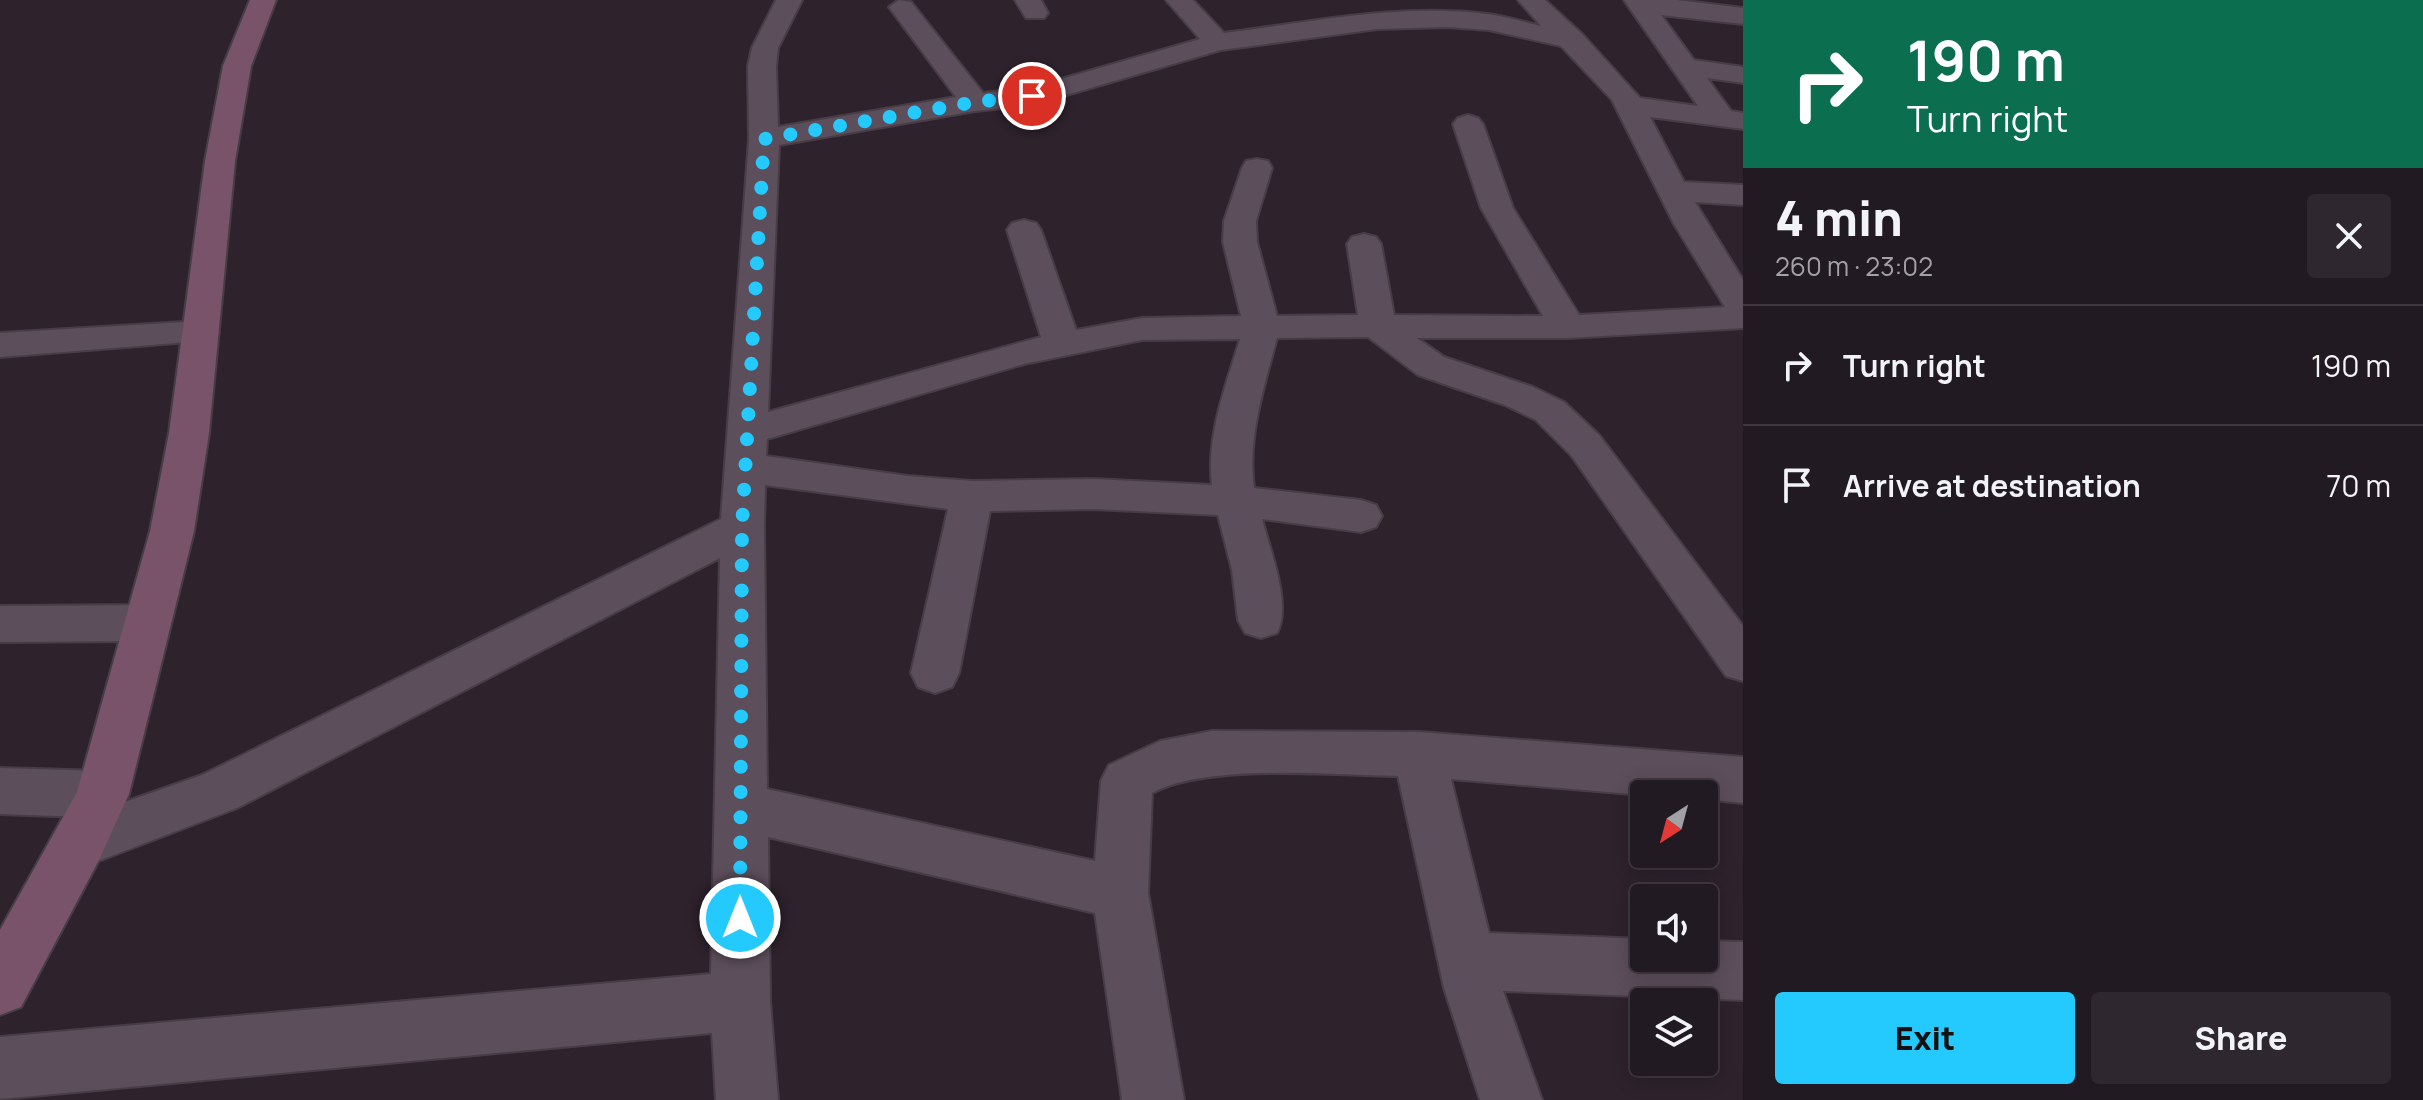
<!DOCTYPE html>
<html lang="en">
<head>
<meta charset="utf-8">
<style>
  :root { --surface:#221a22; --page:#2e272f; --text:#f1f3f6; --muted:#a2a1a5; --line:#3f3840; --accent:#24c9fe }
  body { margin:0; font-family:Manrope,sans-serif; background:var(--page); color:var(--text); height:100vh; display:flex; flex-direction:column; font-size:30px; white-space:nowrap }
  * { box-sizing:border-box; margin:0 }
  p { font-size:26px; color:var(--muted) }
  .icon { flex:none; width:44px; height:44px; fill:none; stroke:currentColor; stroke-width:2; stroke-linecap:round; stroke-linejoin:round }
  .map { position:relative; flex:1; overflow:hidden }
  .sheet { display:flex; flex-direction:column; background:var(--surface); width:680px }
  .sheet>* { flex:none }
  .top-card { background:#0b6e4f; color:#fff; overflow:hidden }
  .needle { width:52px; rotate:216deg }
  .controls { position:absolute; left:1630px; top:780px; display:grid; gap:16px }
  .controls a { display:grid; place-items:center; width:88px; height:88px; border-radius:8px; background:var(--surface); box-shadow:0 4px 20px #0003,0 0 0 2px var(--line); font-size:40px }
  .pin { position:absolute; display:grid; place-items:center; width:68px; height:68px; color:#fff; margin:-34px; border:4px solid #fff; border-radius:50%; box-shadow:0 2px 8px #0007 }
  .me { position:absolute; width:88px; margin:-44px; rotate:0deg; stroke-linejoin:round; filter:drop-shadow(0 0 6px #0008) }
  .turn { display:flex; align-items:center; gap:28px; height:168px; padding:0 32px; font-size:36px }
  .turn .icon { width:104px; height:104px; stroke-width:2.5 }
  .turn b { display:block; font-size:56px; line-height:68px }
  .round { display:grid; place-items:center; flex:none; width:84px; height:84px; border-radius:8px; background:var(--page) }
  .headline { display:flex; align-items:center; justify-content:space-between; height:136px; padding:0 32px }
  h1 { font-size:48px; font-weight:800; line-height:60px }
  .button { display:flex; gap:16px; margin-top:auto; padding:16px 32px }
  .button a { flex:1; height:92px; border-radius:8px; background:var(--accent); color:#111; font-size:32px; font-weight:800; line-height:92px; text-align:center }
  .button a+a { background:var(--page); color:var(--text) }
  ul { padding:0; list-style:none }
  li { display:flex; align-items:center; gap:24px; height:120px; padding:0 32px; border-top:2px solid var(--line) }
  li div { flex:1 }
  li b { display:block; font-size:30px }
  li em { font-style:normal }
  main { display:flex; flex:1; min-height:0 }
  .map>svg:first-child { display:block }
</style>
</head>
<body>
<main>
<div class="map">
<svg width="1743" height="1100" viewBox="0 0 1743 1100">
  <rect width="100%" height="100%" fill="#2e222d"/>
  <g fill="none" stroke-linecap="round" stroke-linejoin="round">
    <defs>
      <g id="minor">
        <path d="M 776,0 L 802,0 L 778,48 L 776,66 L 778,127 L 956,97 L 889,7 L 899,0 L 911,2 L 983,93 L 1030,88 L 1200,39 L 1166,0 L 1193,0 L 1224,33 C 1311,22 1400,3 1487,14 C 1505,16 1524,22 1541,26 L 1518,0 L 1545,0 L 1583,35 L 1640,98 L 1698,106 L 1624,0 L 1677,0 L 1743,8 L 1743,24 L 1661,15 L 1694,60 L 1743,67 L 1743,83 L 1707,78 L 1731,111 L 1743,113 L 1743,129 L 1650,117 L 1684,182 L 1743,185 L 1743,205 L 1695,202 L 1743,280 L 1743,328 L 1568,338 L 1417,338 L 1444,357 L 1533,387 L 1564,402 L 1599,435 L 1743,626 L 1743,681 L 1726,676 L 1571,455 L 1536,420 L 1505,405 L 1418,375 L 1368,337 L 1277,338 C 1264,387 1247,438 1254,488 L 1361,500 L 1376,505 L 1382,516 L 1376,527 L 1361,532 L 1262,519 C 1270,550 1292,605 1277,633 L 1261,638 L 1245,633 L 1238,620 L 1232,570 L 1218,515 L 1094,509 L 990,511 L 959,673 L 952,687 L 935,693 L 918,687 L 911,673 L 948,509 L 765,485 L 764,527 L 767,789 L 1095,861 L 1101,781 L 1109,765 L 1160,741 L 1212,731 L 1419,732 L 1743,757 L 1743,803 L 1704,799 L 1704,794 L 1644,795 L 1451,779 L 1489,933 L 1644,939 L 1644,958 L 1704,958 L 1704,941 L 1743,942 L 1743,1000 L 1503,991 L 1542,1100 L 1480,1100 L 1444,988 L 1398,776 C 1333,775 1207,763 1152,793 L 1148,893 L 1184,1100 L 1122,1100 L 1095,913 L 768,837 L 770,1001 L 778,1100 L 716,1100 L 712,1033 L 0,1099 L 0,1037 L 711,974 L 720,558 L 237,808 L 80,868 L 61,860 L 53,843 L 61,826 L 85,817 L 0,814 L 0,768 L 103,771 L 121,778 L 129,794 L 125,802 L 202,775 L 721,519 L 749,139 L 748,66 L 752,48 ZM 1447,27 L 1489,30 L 1561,46 L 1612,100 L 1674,224 L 1725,307 L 1579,315 L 1513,208 L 1483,124 L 1478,118 L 1468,115 L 1458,118 L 1453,124 L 1481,208 L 1543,316 L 1394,315 L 1381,244 L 1376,237 L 1364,234 L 1352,237 L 1347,244 L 1358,315 L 1277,316 L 1257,242 L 1256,221 L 1272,168 L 1268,161 L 1257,159 L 1246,161 L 1242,168 L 1224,221 L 1223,242 L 1241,316 L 1142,318 L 1076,330 L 1041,230 L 1036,223 L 1024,220 L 1012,223 L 1007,230 L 1041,337 L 768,412 L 779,145 L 975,111 L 1032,105 L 1221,50 L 1377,29 ZM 1240,339 C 1226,385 1206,436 1212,485 L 1094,479 L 972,481 L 908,476 L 766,456 L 767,439 L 1024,364 L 1142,340 Z"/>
        <polygon points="1015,0 1041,0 1048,13 1044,18 1026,18"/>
        <polygon points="201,321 214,324 219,332 214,340 0,357 0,333"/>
        <polygon points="146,605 162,610 169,623 162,636 146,641 0,642 0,606"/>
      </g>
      <polygon id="secondary" points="250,0 276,0 251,66 235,161 209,433 194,531 129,794 99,860 21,1007 0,1015 0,930 77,792 150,531 169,433 205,161 223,66"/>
    </defs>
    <use href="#minor" stroke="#473d46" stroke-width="4"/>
    <use href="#secondary" stroke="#473d46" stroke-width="4"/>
    <use href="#minor" fill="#5c4e5b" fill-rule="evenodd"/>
    <use href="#secondary" fill="#78536a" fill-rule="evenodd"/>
  </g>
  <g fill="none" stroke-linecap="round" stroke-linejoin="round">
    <polyline stroke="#24c9fe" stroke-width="14" stroke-dasharray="0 25.2" points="740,918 742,527 764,139 975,102 1032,96"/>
  </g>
</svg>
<div class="controls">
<a><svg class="needle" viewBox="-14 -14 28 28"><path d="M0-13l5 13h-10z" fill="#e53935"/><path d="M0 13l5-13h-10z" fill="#a2a1a5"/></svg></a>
<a><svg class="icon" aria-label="sound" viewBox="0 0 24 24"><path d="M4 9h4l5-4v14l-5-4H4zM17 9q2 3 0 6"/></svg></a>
<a><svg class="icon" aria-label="layers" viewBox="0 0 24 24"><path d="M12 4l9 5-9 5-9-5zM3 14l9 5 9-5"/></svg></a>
</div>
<div class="pin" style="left:1032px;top:96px;background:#d93025"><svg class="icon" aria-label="arrive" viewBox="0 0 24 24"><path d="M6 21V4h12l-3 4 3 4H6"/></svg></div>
<svg class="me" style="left:740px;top:918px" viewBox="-20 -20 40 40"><circle r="17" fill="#24c9fe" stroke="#fff" stroke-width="3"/><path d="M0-11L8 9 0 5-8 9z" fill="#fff"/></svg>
</div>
<section class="sheet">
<div class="top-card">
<div class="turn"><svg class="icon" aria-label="right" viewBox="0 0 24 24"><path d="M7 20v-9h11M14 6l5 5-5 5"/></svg><div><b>190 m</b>Turn right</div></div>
</div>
<div class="headline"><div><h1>4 min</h1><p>260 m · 23:02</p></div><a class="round"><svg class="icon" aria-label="close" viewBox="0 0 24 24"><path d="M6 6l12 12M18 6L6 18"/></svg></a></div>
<ul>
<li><svg class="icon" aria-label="right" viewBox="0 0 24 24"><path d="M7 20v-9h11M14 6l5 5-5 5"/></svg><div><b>Turn right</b></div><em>190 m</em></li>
<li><svg class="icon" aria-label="arrive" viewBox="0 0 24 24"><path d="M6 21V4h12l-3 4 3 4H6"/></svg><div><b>Arrive at destination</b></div><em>70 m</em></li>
</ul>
<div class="button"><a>Exit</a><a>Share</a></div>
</section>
</main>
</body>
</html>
